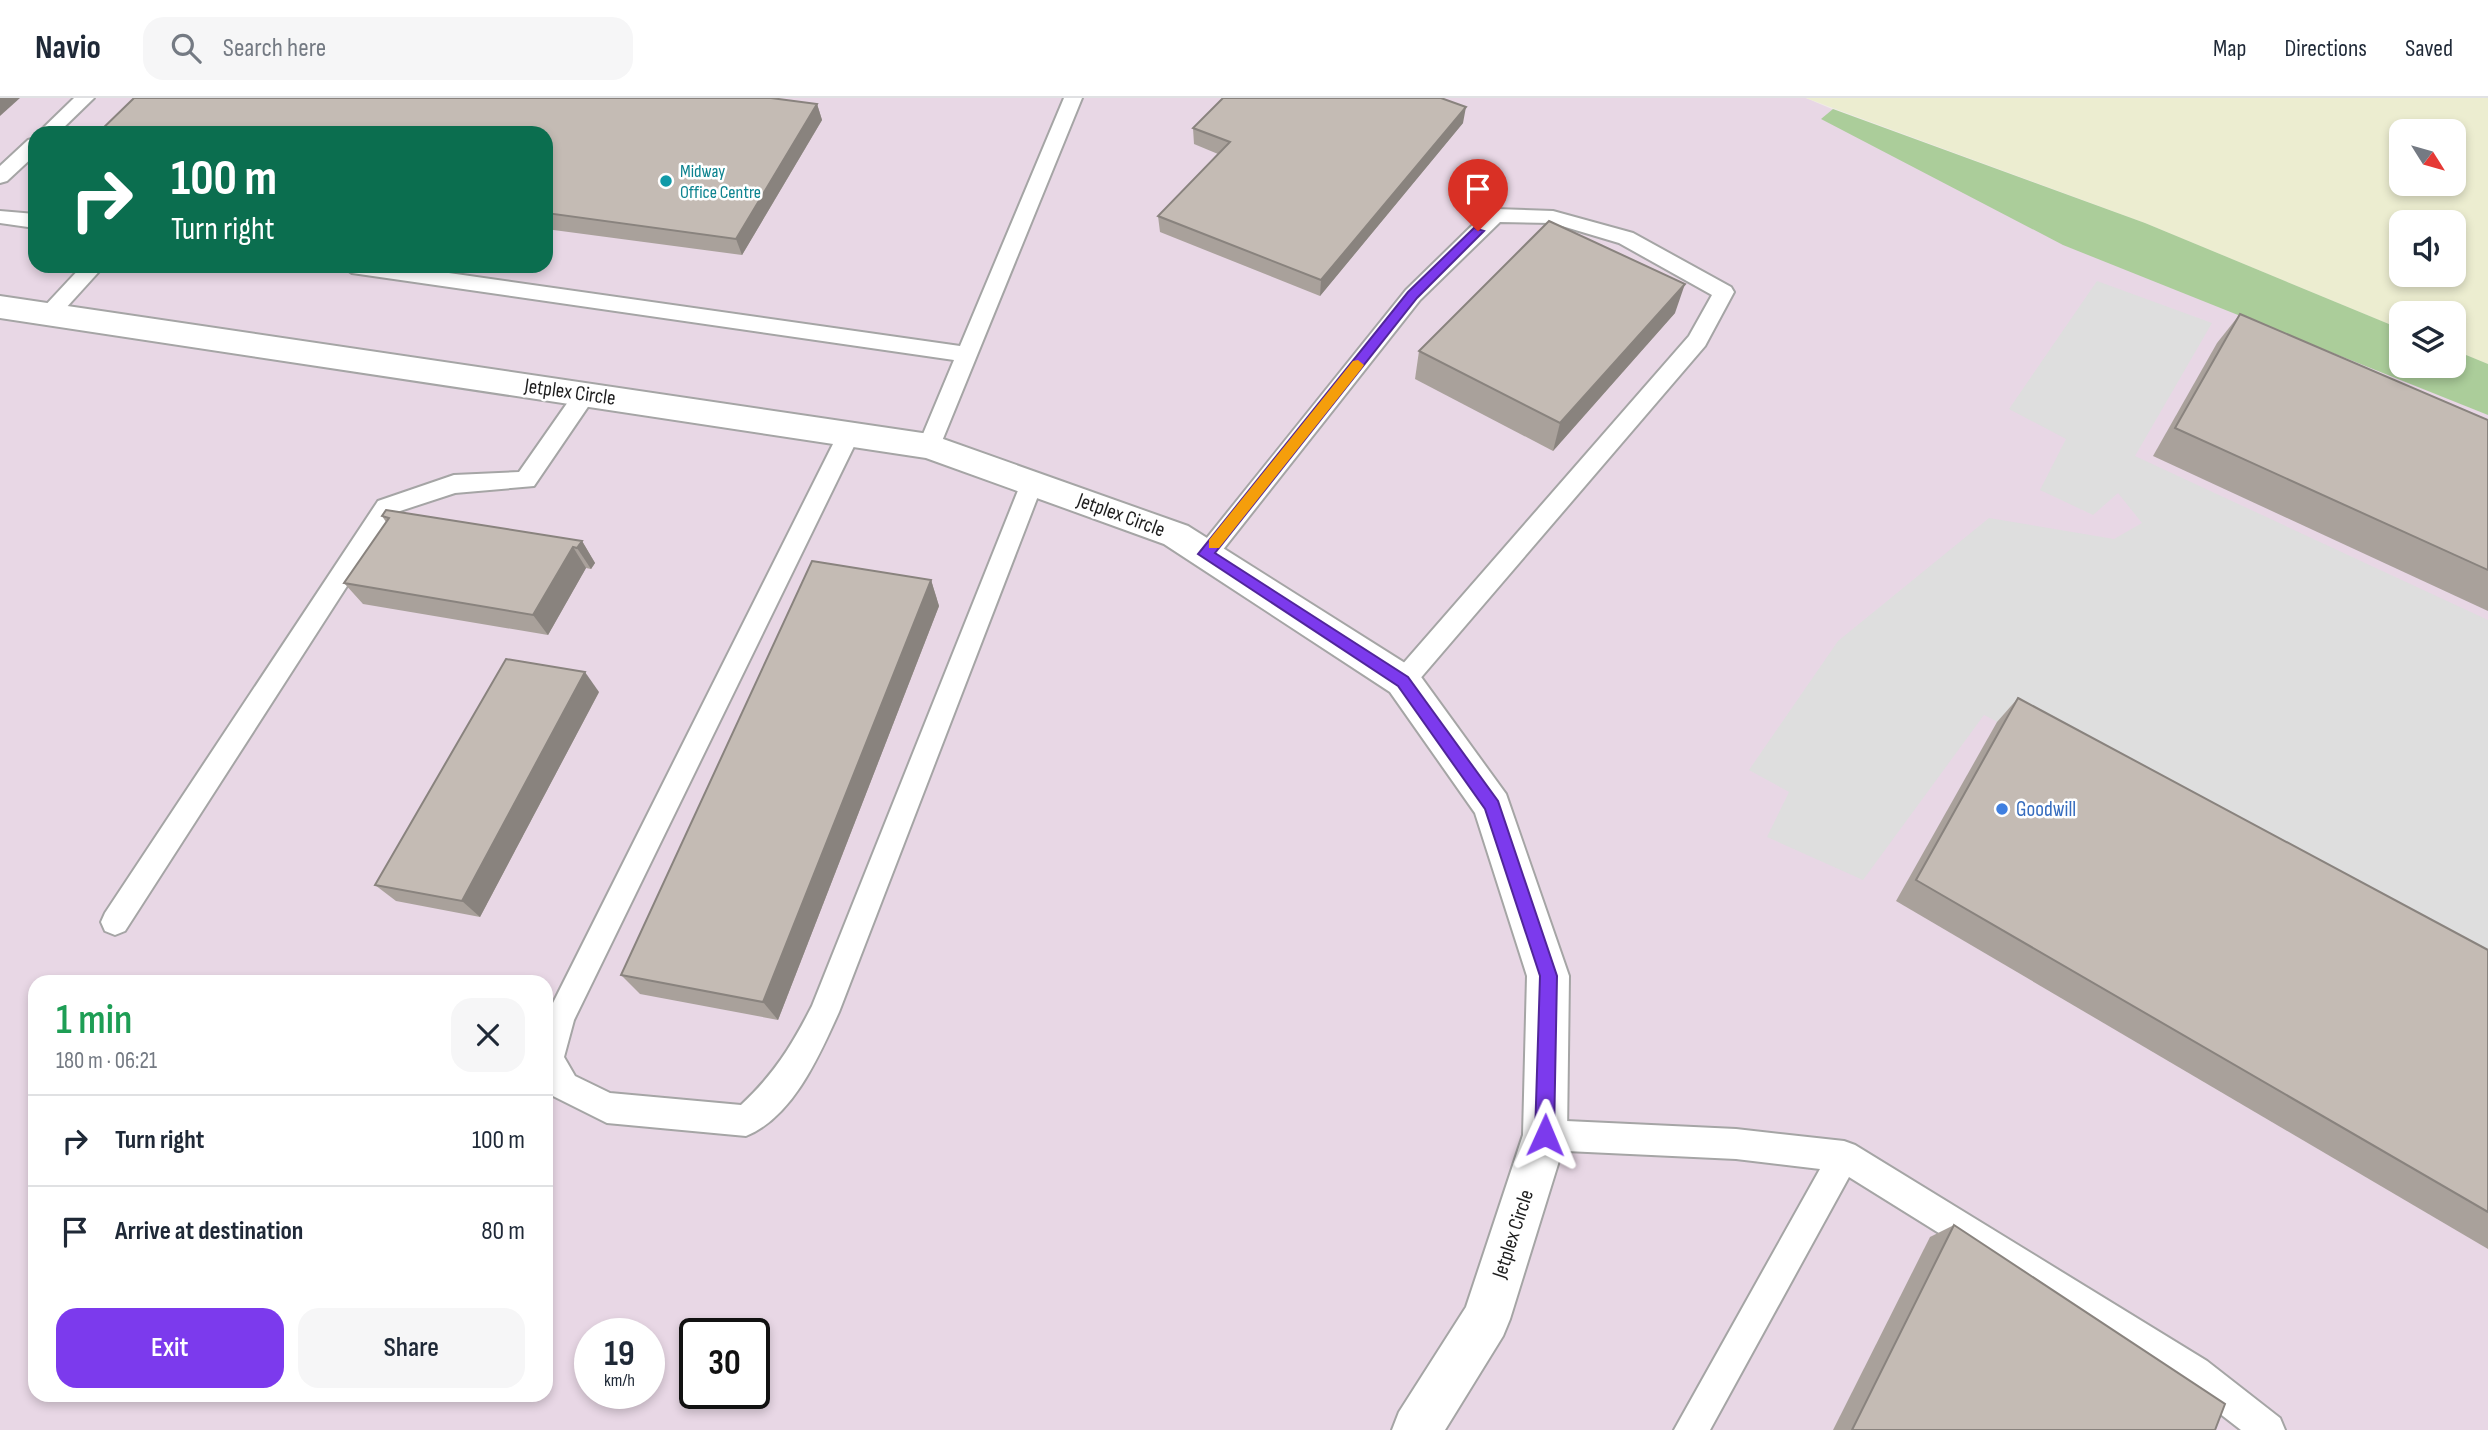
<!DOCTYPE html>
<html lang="en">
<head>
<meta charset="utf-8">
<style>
  :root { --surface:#fff; --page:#f6f6f7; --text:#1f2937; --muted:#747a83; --line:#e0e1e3; --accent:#7c3aed }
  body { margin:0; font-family:"Sofia Sans Condensed",sans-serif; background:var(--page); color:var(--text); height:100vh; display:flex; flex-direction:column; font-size:26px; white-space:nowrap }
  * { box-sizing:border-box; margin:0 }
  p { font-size:23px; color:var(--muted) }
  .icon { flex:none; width:38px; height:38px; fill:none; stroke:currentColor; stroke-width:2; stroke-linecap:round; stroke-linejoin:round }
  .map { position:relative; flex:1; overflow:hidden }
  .drawer { position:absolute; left:28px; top:877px; width:525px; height:427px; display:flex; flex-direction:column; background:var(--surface); border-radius:21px; box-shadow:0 4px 10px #0003 }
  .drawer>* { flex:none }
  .top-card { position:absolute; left:28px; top:28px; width:525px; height:147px; border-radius:21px; box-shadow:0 4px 10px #0003; background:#0b6e4f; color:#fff; overflow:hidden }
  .needle { width:46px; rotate:127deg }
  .fabs { position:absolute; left:2389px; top:21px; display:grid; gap:14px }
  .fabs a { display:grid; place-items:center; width:77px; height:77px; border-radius:14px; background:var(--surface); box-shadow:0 4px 10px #0003; font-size:35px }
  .speed { position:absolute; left:574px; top:1220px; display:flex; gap:14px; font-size:35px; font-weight:700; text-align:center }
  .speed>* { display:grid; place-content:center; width:91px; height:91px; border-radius:50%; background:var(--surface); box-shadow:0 4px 10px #0003; line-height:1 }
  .speed small { font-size:18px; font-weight:400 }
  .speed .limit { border:4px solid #111; border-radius:10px; background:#fff; color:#111 }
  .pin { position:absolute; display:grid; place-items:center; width:60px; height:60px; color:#fff; margin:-72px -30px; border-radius:50% 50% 50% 0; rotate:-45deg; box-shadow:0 0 7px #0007 }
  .pin .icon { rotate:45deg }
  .me { position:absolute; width:77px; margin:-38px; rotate:1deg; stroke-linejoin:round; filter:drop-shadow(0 0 5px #0008) }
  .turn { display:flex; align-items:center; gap:24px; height:147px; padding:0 28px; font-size:32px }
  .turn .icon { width:91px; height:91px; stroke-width:2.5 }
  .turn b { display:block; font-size:49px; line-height:60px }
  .round { display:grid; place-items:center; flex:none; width:74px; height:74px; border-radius:21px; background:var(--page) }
  .headline { display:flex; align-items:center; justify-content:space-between; height:119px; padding:0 28px }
  h1 { font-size:42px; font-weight:600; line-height:52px; color:#1e9e55 }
  .cta { display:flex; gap:14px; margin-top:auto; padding:14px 28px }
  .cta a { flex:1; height:80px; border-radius:21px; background:var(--accent); color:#fff; font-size:28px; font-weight:600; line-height:80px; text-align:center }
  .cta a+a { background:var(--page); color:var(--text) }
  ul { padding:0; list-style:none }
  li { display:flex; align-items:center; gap:21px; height:91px; padding:0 28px; border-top:2px solid var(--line) }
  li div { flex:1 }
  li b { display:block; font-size:26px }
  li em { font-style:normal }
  header { display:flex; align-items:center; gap:42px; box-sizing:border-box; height:98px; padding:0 35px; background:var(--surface); border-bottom:2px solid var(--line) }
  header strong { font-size:33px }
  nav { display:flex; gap:38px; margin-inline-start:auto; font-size:24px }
  .search { width:490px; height:63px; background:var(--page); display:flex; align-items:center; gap:18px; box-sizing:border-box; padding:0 24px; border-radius:21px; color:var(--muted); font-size:26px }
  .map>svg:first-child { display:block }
</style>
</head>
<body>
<header>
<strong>Navio</strong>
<div class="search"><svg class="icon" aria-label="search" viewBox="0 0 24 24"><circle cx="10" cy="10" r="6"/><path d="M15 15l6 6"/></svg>Search here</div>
<nav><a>Map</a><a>Directions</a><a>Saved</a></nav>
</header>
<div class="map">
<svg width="2488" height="1332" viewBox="0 0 2488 1332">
  <rect width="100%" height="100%" fill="#efebe5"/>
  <path fill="#e8d7e5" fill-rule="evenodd" d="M 0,0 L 1806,0 L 2401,253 L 2401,268 L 2488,291 L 2488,1332 L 0,1332 ZM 35,35 L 546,35 L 546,168 L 35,168 ZM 35,884 L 546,884 L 546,1297 L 35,1297 ZM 590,1236 L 649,1236 L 649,1295 L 590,1295 ZM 695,1236 L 754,1236 L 754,1295 L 695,1295 Z"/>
  <path fill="#ecedd0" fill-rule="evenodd" d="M 1806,0 L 2488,0 L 2488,266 L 2454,252 L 2454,215 L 2401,215 L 2401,231 L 2145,125 ZM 2401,33 L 2454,33 L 2454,86 L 2401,86 ZM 2401,124 L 2454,124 L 2454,177 L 2401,177 Z"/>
  <polygon fill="#abcd9a" points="1833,11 2145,125 2401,231 2401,268 2454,268 2454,252 2488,266 2488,317 2063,147 1821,21"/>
  <polygon fill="#dedede" points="2097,183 2212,225 2135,358 2488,522 2488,876 1984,617 1863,782 1767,739 1789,694 1749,672 1838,543 1989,420 2114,441 2142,425 2118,395 2093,417 2040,392 2066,341 2009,311"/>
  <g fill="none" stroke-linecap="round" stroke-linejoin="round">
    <defs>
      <g id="lane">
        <polygon points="74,0 94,0 58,35 38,35"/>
        <polygon points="1064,0 1082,0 940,348 937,354 921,354 918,348 954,262 352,175 342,168 400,168 960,248"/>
        <polygon points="35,40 35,57 7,83 0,85 0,68 28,42"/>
        <polygon points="1495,111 1553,113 1633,135 1731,189 1734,194 1705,248 1412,590 1403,593 1394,590 1390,583 1394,576 1689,238 1712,197 1619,145 1552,125 1500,124 1420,202 1214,463 1206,465 1198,463 1194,456 1406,192 1488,112"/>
        <polygon points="0,113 35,116 35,130 0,125"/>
        <polygon points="82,168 104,168 55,222 41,222 37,217 41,212"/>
        <polygon points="585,289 593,291 596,297 534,388 455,395 394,415 125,833 115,837 105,833 101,824 105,815 378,403 454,377 519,374 577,291"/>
        <path d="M 849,328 L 857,330 L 860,336 L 574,922 L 564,959 L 575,978 L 610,995 L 741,1007 C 774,976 791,949 812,908 L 1021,385 L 1024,379 L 1032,376 L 1040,379 L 1043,385 L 839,914 C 819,958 793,1019 746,1038 L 607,1025 L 553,998 L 546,984 L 546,919 L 838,336 L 841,330 Z"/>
        <polygon points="1545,1022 1736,1031 1844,1043 1855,1047 2207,1263 2280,1320 2285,1332 2241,1332 2183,1287 1849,1079 1710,1332 1674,1332 1820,1071 1736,1061 1545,1052 1534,1048 1530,1037 1534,1026"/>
      </g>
      <polygon id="street" points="0,198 929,336 1188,428 1416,572 1506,696 1569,878 1567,1037 1510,1221 1503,1238 1445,1332 1392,1332 1399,1314 1466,1209 1523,1037 1527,878 1475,715 1390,594 1164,446 926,360 0,220"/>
    </defs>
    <use href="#lane" stroke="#a5a5a5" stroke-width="4"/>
    <use href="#street" stroke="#a5a5a5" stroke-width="4"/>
    <use href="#lane" fill="#fff" fill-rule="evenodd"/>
    <use href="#street" fill="#fff" fill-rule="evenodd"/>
  </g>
  <g fill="#a9a19b">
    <polygon points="817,6 822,22 742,157 546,131 546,35"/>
    <polygon points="1463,25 1320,198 1160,134 1158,118 1218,56 1194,46 1193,30"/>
    <polygon points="1675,215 1553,353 1415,281 1419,253"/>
    <polygon points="2240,216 2488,322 2488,513 2153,358 2217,245"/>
    <polygon points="382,418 582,443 595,465 591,471 586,470 548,537 363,506 344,485 386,424"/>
    <polygon points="931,482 939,508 778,922 640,896 621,877"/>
    <polygon points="599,594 480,819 396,803 375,787"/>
    <polygon points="2018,600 2488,852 2488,1151 1896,803 1997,624"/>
    <polygon points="1954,1127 2215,1332 1833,1332 1930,1139"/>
  </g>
  <g fill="#89837e">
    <polygon points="0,0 20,0 0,18"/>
    <polygon points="817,6 822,22 742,157 736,141"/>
    <polygon points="1466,9 1463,25 1320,198 1321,182"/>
    <polygon points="1685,186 1675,215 1553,353 1560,325"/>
    <polygon points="582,443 595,465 591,471 577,450"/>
    <polygon points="573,449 586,470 548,537 533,517"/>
    <polygon points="931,482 939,508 778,922 763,904"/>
    <polygon points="585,574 599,594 480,819 462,803"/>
  </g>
  <g fill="#c4bbb4" stroke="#89837e" stroke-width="2">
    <polygon points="134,0 771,0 817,6 736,141 546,115 546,35 98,35"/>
    <polygon points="1223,0 1441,0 1466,9 1321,182 1158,118 1230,44 1193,30"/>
    <polygon points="1549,123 1685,186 1560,325 1419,253"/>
    <polygon points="2240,216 2488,322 2488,472 2175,330"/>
    <polygon points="386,412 582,443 577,450 573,449 533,517 344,485 389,420 382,418"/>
    <polygon points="812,463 931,482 763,904 621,877"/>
    <polygon points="506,561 585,574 462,803 375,787"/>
    <polygon points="2018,600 2488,852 2488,1114 1916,782"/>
    <polygon points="1954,1127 2225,1306 2215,1332 1852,1332"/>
  </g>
  <polygon fill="#7c3aed" stroke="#51269a" stroke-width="2" points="1474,130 1484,133 1417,200 1215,455 1408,579 1498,703 1557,878 1554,1037 1551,1043 1545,1046 1538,1043 1535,1037 1540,878 1485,711 1398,588 1198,456 1408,194"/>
  <polygon fill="#f59e0b" points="1358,262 1364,267 1362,270 1219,450 1209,450 1209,442 1353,263"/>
  <circle fill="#0f9aa8" stroke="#fff" stroke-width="2.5" cx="666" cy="83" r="7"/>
  <circle fill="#3f7fe0" stroke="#fff" stroke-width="2.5" cx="2002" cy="711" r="7"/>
  <g text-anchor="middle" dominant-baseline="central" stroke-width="5" stroke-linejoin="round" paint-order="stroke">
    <g font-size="18" fill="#0d838f" stroke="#fff" text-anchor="start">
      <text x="680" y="73">Midway<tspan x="680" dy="21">Office Centre</tspan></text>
    </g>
    <g font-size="21" fill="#1e1e1e" stroke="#fff">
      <text transform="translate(570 294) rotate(8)">Jetplex Circle</text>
      <text transform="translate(1121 417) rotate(20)">Jetplex Circle</text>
      <text transform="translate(1513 1136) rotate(-72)">Jetplex Circle</text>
    </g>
    <g font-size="21" fill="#366cbe" stroke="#fff" text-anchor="start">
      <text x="2016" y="711">Goodwill</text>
    </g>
  </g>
</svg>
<div class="fabs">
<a><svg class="needle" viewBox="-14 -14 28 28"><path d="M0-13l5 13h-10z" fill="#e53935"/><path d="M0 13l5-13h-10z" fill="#747a83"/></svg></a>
<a><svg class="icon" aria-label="sound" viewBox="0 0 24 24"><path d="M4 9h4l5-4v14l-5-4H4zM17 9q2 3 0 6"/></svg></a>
<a><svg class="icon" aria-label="layers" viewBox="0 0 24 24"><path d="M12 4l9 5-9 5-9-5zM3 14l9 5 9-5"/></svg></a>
</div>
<div class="speed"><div>19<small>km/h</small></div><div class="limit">30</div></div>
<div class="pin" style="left:1478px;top:133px;background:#d93025"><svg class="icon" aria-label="arrive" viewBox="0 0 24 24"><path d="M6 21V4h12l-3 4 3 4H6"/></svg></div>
<svg class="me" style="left:1545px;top:1037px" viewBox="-20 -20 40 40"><path d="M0-17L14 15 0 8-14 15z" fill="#7c3aed" stroke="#fff" stroke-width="4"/></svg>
<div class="top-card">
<div class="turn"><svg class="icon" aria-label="right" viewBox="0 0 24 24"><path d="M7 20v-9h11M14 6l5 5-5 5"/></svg><div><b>100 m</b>Turn right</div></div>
</div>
<section class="drawer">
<div class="headline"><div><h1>1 min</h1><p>180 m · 06:21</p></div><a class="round"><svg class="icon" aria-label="close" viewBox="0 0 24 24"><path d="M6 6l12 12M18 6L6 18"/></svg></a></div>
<ul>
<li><svg class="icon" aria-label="right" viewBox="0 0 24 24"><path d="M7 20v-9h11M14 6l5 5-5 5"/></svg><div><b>Turn right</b></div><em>100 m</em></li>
<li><svg class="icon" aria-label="arrive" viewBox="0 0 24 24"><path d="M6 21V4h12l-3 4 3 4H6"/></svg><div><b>Arrive at destination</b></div><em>80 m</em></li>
</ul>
<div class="cta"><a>Exit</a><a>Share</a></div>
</section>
</div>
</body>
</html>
